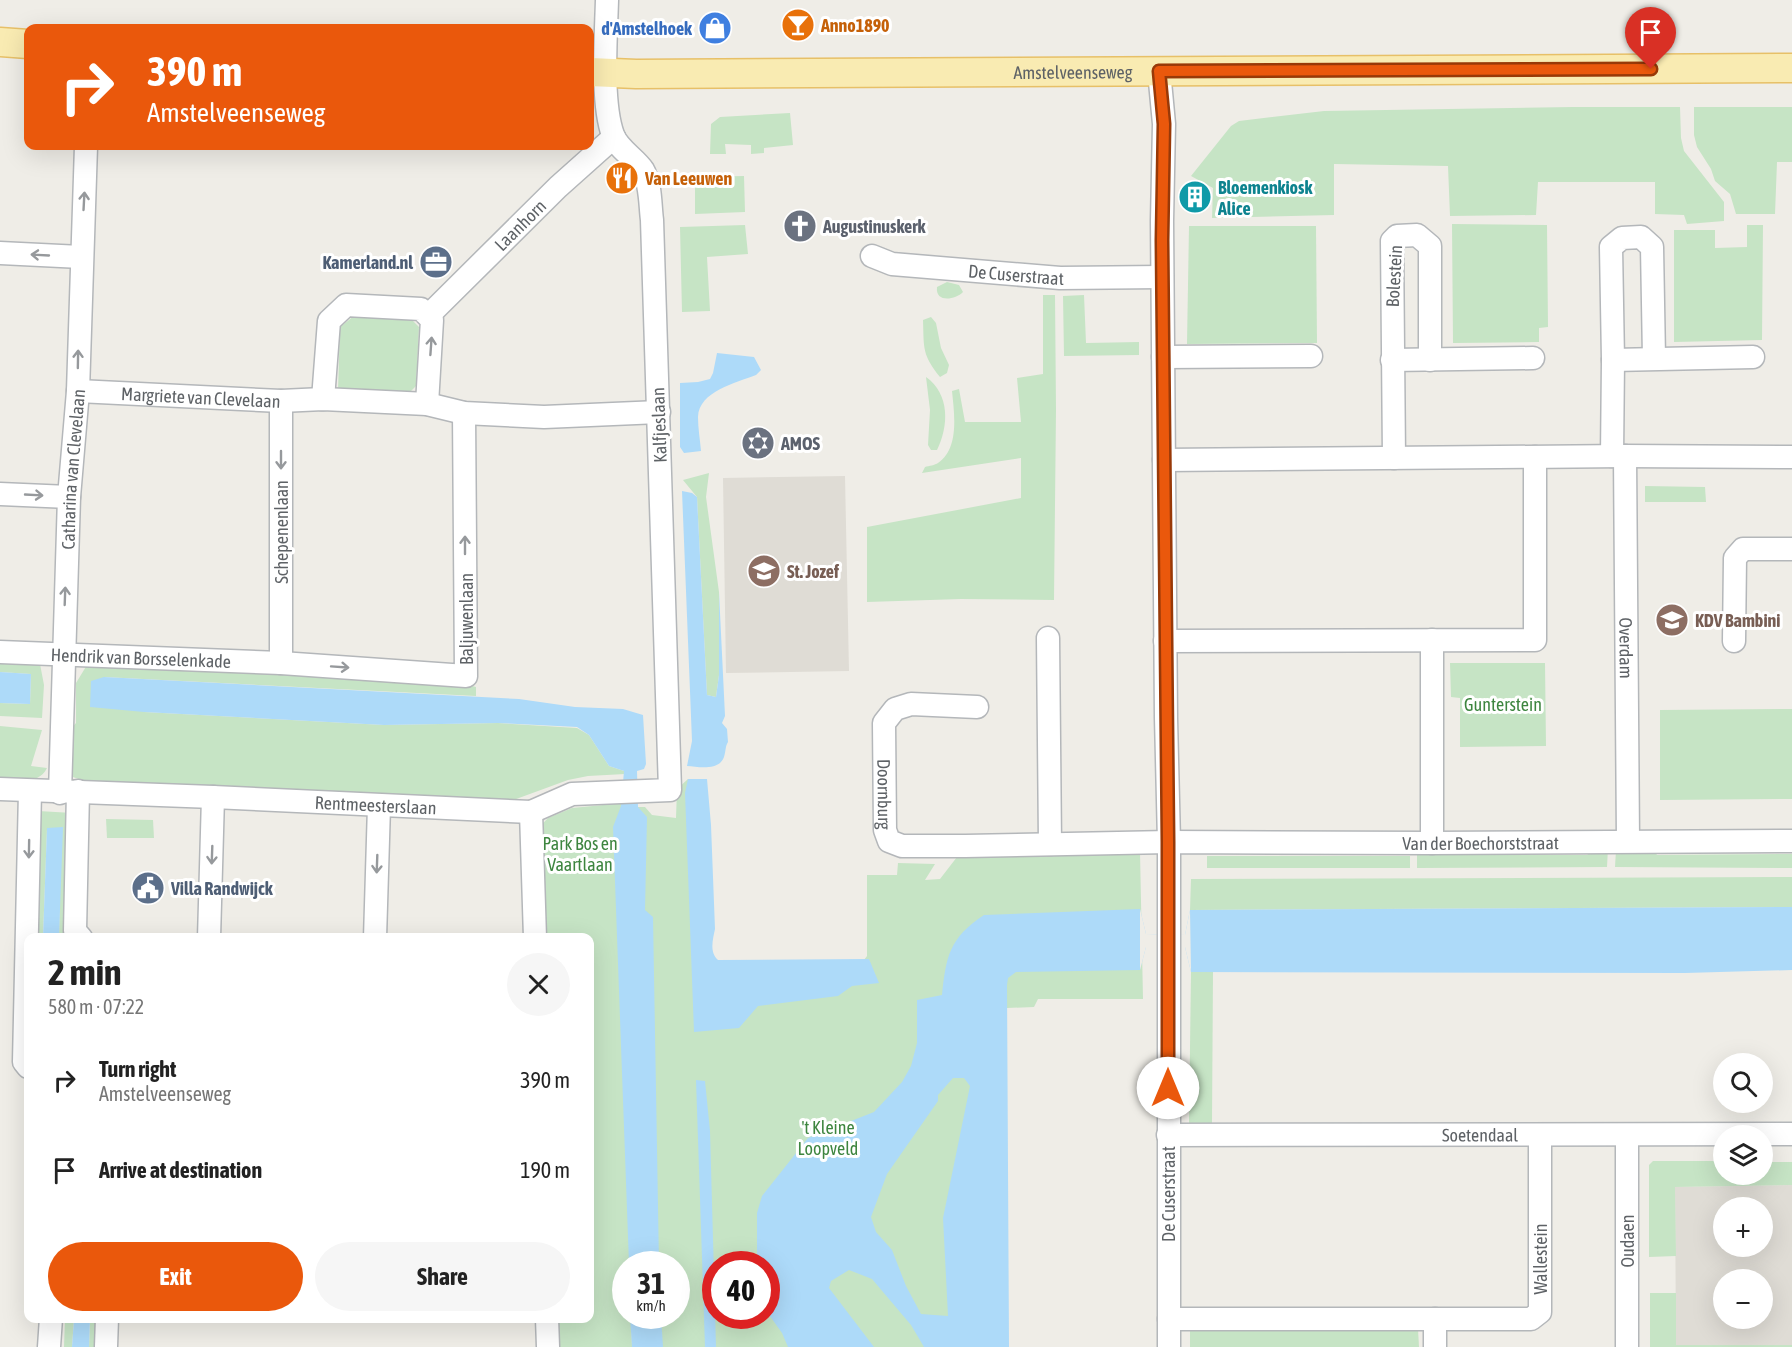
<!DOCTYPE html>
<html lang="en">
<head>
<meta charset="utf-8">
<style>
  :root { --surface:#fff; --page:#f6f6f6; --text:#222; --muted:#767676; --accent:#ea580c }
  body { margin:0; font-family:"Asap Condensed",sans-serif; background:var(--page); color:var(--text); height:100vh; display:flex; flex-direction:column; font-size:22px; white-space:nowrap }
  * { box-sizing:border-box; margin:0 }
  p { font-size:20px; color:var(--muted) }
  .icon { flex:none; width:33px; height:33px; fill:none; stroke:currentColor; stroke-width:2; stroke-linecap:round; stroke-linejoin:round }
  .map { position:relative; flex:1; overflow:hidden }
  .details { position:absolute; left:24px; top:933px; width:570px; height:390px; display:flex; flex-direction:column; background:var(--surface); border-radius:12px; box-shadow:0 6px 24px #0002 }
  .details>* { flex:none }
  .banner { position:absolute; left:24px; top:24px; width:570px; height:126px; border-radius:12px; box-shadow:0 6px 24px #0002; background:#ea580c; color:#fff; overflow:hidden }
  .controls { position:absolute; left:1713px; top:1053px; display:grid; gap:12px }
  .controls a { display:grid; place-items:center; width:60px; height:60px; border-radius:50%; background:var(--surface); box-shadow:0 6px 24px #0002; font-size:30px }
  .speed { position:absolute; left:612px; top:1251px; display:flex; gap:12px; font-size:30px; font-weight:700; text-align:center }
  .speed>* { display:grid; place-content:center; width:78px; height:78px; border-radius:50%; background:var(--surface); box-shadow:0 6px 24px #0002; line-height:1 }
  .speed small { font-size:15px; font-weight:400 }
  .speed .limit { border:9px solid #d22; background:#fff; color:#111 }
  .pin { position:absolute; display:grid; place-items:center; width:51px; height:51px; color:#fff; margin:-62px -26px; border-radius:50% 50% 50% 0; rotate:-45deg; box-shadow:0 0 6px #0007 }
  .pin .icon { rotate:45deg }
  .me { position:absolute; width:66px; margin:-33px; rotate:0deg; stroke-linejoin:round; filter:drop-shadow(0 0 4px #0008) }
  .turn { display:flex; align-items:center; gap:21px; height:126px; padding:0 24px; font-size:27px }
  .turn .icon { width:78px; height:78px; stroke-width:2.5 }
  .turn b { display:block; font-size:42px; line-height:51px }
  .round { display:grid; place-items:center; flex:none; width:63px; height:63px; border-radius:32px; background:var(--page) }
  .headline { display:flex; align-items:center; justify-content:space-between; height:102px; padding:0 24px }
  h1 { font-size:36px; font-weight:700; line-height:45px }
  .button { display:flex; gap:12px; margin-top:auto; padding:12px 24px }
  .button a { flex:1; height:69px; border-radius:36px; background:var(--accent); color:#fff; font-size:24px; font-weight:700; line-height:69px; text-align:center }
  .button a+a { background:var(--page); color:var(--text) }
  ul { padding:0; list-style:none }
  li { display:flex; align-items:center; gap:18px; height:90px; padding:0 24px }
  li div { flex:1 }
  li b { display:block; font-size:22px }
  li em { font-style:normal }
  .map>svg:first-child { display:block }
</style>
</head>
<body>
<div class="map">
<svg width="1792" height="1347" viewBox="0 0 1792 1347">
  <rect width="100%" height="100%" fill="#efede7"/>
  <g fill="#dfdcd5" fill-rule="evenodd">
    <polygon points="845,476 849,671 726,673 723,478"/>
    <path d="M 1792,1185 L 1792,1345 L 1676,1345 L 1675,1187 ZM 1724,1208 L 1762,1208 L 1762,1246 L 1724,1246 ZM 1724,1280 L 1762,1280 L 1762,1318 L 1724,1318 Z"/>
  </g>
  <g fill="#c6e4c5" fill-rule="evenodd">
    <polygon points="1573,107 1680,107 1681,138 1684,151 1724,202 1724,221 1687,224 1684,215 1655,214 1655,182 1538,182 1536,215 1450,216 1448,166 1334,164 1334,215 1212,218 1213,188 1191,176 1231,126 1239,121 1324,111"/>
    <polygon points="1694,107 1792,107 1792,162 1777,162 1775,214 1736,214 1730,194 1715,181 1711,169 1697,147 1694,135"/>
    <polygon points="790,113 793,145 764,148 764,153 751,154 751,145 725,144 726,154 710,154 711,124 720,117"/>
    <polygon points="744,176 745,212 695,214 695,177"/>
    <polygon points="1452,224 1547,225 1548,327 1539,328 1539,342 1453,343"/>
    <polygon points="745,225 748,254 707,257 710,311 682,312 680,227"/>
    <polygon points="1747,225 1763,225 1762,340 1674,342 1674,230 1715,230 1715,248 1747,247"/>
    <polygon points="1189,226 1316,226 1317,343 1187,344"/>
    <path d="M 947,282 L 959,285 L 963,292 C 955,300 935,303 937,287 Z"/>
    <path d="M 1043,295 L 1055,295 L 1056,410 L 1054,600 L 961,599 L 867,602 L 867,527 L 1021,498 L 1021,458 L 922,473 L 925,467 C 929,466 935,465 938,463 C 960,448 954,412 952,391 L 959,389 L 965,422 L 1021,422 L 1017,378 L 1043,374 Z"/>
    <polygon points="1084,295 1086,343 1139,342 1139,355 1064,356 1063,296"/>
    <polygon points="354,316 411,319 419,327 416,386 408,394 338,390 340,327"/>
    <path d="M 931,317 L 936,323 L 941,348 L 949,365 L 947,373 L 940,377 C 922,354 924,349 923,320 Z"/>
    <path d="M 926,377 C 950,394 949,426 937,450 L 931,450 L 928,445 L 930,410 Z"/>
    <polygon points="709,473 706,497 719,592 719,675 716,697 707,695 697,497 683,480"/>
    <polygon points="1645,486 1705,487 1706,502 1645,502"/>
    <polygon points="0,662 40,664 44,685 42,718 0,716 0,703 30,704 31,674 0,672"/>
    <polygon points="1450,663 1545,663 1546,746 1460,747 1460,698 1451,697"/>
    <polygon points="87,665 465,684 476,687 476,696 104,677 144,712 384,725 498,723 577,728 589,735 609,766 624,771 625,774 588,776 568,780 508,802 87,782 73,777 66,766 68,732 76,723 76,683"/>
    <polygon points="1792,709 1792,799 1660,800 1660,710"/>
    <path d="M 0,726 L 42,730 L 31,766 L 47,768 C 38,786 16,780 0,778 Z"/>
    <path d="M 688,779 L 691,779 L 700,1006 L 838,995 L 867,956 L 867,875 L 897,875 L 898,863 L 935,864 L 925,880 L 940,879 L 957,857 L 1140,852 L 1143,999 L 1038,999 L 1034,1007 L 1007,1008 L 1006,998 L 961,1347 L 654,1347 L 653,1316 L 676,1316 L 676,1264 L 652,1264 L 638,807 L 645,807 L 652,815 L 676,818 L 677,789 ZM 716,1264 L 766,1264 L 766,1316 L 716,1316 Z"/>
    <polygon points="624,803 630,1264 626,1264 626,1316 631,1316 632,1347 552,1347 551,1319 590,1318 590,938 538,937 535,832 548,818 572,808"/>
    <polygon points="38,811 73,813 74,937 59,937 60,885 47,829 43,937 34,938"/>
    <polygon points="106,819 153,820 154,838 107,838"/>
    <polygon points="1417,848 1460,849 1465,855 1587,855 1594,850 1608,848 1607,867 1417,868"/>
    <polygon points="1652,848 1657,855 1792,854 1792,868 1615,867 1616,850"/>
    <rect x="1207" y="856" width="203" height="12"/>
    <polygon points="1792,877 1792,907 1190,910 1191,879"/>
    <polygon points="1213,971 1212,1123 1189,1123 1191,972"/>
    <polygon points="1653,1161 1723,1161 1724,1174 1762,1174 1763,1162 1792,1162 1792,1185 1675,1187 1676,1256 1649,1257 1649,1165"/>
    <polygon points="1650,1293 1676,1293 1676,1345 1792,1345 1792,1347 1650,1347"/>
    <polygon points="65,1319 74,1319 72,1347 64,1347"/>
    <polygon points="90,1319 98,1319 97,1347 89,1347"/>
    <polygon points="1190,1323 1418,1329 1419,1347 1190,1347"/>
  </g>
  <g fill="#addaf9" fill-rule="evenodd">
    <path d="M 717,353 L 754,357 L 761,370 L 756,375 C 736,383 699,391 698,417 C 698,428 700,440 701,451 L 684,453 L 680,447 L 680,383 L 698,382 L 710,379 L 713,373 Z"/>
    <path d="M 682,491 L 692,493 L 697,497 L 707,695 L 716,697 L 719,675 L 719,592 L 725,716 L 722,723 L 727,729 L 728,742 C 725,747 726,751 724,757 C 719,771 699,767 687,766 L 692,741 Z"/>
    <polygon points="0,672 31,674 30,704 0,703"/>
    <polygon points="104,677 519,699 575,707 623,709 643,715 646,764 644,769 637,771 638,807 647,817 645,910 653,917 659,1264 629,1264 613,827 621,806 624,771 609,766 589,735 577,727 498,723 384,725 144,712 90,707 91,681"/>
    <path d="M 688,779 L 707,779 L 711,825 L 715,929 C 713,939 709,952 718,960 L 869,959 L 879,983 L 852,986 L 838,996 L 758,1006 L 739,1028 L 694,1032 L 685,793 Z"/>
    <polygon points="63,827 59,937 43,937 47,828"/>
    <path d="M 1792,907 L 1792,970 L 1685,973 L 1191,972 L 1185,947 L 1146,947 L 1140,970 L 1016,972 L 1008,978 L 1007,985 L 1009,1347 L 924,1347 L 911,1325 L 872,1279 L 849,1270 L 831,1281 L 829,1288 L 874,1347 L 788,1347 L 782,1333 L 767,1312 L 766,1264 L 757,1264 L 757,1213 L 762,1196 L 808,1138 L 874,1112 L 902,1082 L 911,1066 L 917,1043 L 917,1000 L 942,995 C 946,957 949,938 984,915 L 1140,909 L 1146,934 L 1185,935 L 1190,910 ZM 953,1078 L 964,1078 L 970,1086 L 943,1218 L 948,1316 L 921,1314 L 906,1286 L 892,1250 L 876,1232 L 871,1217 L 887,1174 L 938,1101 L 938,1095 Z"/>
    <polygon points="696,1080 705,1081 710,1131 716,1347 705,1347"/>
    <polygon points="630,1316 661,1316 663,1347 632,1347"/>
    <polygon points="74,1319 90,1319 89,1347 72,1347"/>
  </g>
  <polygon fill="#efede7" points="1140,909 1146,934 1185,935 1190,910 1191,972 1185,947 1146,947 1140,970"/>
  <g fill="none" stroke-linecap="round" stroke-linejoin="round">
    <defs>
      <g id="minor">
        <polyline points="1159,71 1164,124 1162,221 1166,718 1169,842 1169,1347"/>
        <polyline points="0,253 81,257"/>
        <path id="s1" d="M 872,256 L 892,264 L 1060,278 L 1162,277"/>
        <path id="s2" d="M 429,315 L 558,187 L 614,137"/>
        <polyline points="1163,357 1311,356"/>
        <polyline points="1392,360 1533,358"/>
        <polyline points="1613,360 1753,357"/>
        <path id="s3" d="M 78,391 L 281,401 L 323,399 L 427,404 L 464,413 L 544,417 L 659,412"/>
        <polyline points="323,399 329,321 346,305 421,309 432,320 427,404"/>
        <polyline points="281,401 281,663"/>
        <polyline points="1612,456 1613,360 1611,247 1622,238 1641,237 1652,247 1654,358"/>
        <path id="s4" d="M 1625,456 L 1628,841"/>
        <polyline points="1394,458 1392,241 1397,236 1417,235 1430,246 1430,360"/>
        <polyline points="1164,460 1625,456 1792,457"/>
        <polyline points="0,494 69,497"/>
        <polyline points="1048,638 1050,844"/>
        <polyline points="1165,641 1535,640 1535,457"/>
        <polyline points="1734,641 1735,558 1743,549 1792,549"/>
        <path id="s5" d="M 0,652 L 281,663 L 466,676 L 464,413"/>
        <path id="s6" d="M 977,707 L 911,704 L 895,709 L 884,723 L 885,830 L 889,841 L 902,846 L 965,846 L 1169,842 L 1432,843 L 1792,841"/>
        <path id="s7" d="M 0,789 L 213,797 L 531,812 L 572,794 L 670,790 L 652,220 C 650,205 651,184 643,170 C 635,158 618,149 613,135 C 601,102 606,37 607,0"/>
        <polyline points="78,791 75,931 81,938"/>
        <path id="s8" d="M 60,793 L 69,497 L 78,391 L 86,146"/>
        <polyline points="531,812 535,938"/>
        <polyline points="1432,843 1432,640"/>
        <polyline points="209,938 213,797"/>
        <polyline points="375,938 379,806"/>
        <polyline points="28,1067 24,1062 30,791"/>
        <path id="s9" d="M 1168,1135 L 1792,1134"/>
        <polyline points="1627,1135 1627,1347"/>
        <polyline points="547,1318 548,1347"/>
        <polyline points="1169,1319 1531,1319 1540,1312 1540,1135"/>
        <polyline points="1435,1319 1435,1347"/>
        <polyline points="49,1347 51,1318"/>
        <polyline points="106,1347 107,1318"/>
      </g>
      <g id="major">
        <polyline points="0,42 28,44"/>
        <path id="s10" d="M 590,72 L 636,74 L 1792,68"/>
      </g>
    </defs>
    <use href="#minor" stroke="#b4b7ba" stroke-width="25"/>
    <use href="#major" stroke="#e7c068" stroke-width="31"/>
    <use href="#minor" stroke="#fff" stroke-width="22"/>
    <use href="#major" stroke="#f9ebb2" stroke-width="28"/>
  </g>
  <defs><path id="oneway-shaft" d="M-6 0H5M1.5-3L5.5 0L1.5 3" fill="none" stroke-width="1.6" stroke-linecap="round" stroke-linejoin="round" transform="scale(1.5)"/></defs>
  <g stroke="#96999c">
    <use href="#oneway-shaft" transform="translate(84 201) rotate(-87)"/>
    <use href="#oneway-shaft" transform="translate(40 255) rotate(-177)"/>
    <use href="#oneway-shaft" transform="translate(431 346) rotate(-86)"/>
    <use href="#oneway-shaft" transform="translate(78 359) rotate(-89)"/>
    <use href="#oneway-shaft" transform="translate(281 460) rotate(90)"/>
    <use href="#oneway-shaft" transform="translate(34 495) rotate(3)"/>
    <use href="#oneway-shaft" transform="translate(465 545) rotate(-90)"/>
    <use href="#oneway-shaft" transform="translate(65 596) rotate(-88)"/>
    <use href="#oneway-shaft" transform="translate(340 667) rotate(4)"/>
    <use href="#oneway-shaft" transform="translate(29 849) rotate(91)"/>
    <use href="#oneway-shaft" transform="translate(212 855) rotate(92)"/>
    <use href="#oneway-shaft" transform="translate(377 864) rotate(92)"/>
  </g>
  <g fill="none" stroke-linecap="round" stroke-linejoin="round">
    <defs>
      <polyline id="route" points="1168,1088 1168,842 1162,240 1164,124 1159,71 1651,69"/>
    </defs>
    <use href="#route" stroke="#983908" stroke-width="15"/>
    <use href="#route" stroke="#ea580c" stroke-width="10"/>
  </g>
  <defs>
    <symbol id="bar-disc" viewBox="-11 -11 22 22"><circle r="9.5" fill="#e8710a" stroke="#fff"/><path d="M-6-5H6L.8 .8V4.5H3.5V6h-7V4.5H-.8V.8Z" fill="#fff"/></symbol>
    <symbol id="shop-disc" viewBox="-11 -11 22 22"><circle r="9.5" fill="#3f7fe0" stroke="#fff"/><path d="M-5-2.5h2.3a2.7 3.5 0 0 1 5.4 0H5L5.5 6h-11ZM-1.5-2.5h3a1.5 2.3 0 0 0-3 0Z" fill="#fff"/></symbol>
    <symbol id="restaurant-disc" viewBox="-11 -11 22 22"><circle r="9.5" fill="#e8710a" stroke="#fff"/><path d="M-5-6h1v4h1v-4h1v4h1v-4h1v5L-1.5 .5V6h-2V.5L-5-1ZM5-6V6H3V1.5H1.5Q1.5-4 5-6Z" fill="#fff"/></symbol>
    <symbol id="building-disc" viewBox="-11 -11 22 22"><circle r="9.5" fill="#0f9aa8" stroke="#fff"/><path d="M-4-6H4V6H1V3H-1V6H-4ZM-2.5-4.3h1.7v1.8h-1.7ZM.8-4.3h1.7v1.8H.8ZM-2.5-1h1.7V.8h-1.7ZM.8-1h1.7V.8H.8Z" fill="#fff"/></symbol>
    <symbol id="church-disc" viewBox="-11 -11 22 22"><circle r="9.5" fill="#6b7280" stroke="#fff"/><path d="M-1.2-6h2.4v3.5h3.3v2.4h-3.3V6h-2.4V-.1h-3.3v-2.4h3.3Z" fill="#fff"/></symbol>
    <symbol id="office-disc" viewBox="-11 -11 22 22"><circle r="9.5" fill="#5c6f8a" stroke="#fff"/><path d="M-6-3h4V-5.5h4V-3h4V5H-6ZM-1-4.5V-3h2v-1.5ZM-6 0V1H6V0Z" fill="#fff"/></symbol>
    <symbol id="synagogue-disc" viewBox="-11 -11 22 22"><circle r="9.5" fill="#6b7280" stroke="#fff"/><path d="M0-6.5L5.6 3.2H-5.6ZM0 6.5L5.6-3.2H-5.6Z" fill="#fff"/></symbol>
    <symbol id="school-disc" viewBox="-11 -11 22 22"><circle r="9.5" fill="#8d6e63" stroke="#fff"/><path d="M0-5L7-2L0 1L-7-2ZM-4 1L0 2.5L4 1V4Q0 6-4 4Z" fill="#fff"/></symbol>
    <symbol id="civic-disc" viewBox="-11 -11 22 22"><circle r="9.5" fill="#5c6f8a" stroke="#fff"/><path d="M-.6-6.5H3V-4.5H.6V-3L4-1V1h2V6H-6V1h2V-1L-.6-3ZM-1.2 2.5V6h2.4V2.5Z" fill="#fff"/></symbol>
  </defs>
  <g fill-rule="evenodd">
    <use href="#bar-disc" x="779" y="6" width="38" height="38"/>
    <use href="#shop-disc" x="696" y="9" width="38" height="38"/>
    <use href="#restaurant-disc" x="603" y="159" width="38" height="38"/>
    <use href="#building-disc" x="1176" y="178" width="38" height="38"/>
    <use href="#church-disc" x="781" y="207" width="38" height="38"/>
    <use href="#office-disc" x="417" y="243" width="38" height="38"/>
    <use href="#synagogue-disc" x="739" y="424" width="38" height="38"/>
    <use href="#school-disc" x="745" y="552" width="38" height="38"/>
    <use href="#school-disc" x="1653" y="601" width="38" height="38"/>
    <use href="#civic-disc" x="129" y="869" width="38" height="38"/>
  </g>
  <g text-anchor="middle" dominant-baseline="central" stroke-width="6" stroke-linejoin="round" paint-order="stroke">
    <g font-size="18" font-weight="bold" fill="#c56008" stroke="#fff" text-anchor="start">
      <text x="821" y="25">Anno1890</text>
      <text x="645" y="178">Van Leeuwen</text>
    </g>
    <g font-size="18" font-weight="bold" fill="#366cbe" stroke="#fff" text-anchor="end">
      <text x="692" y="28">d'Amstelhoek</text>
    </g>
    <g font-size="18" fill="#5e6266" stroke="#fff">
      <text stroke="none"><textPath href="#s10" startOffset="483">Amstelveenseweg</textPath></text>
      <text stroke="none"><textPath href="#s2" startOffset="128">Laanhorn</textPath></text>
      <text stroke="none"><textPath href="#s1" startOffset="146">De Cuserstraat</textPath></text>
      <text transform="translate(1394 276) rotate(-87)">Bolestein</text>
      <text stroke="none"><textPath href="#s3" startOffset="123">Margriete van Clevelaan</textPath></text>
      <text transform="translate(659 425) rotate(-92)">Kalfjeslaan</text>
      <text stroke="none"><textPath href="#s8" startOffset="324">Catharina van Clevelaan</textPath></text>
      <text transform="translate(281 532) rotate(-90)">Schepenenlaan</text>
      <text transform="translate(466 619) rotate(-90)">Baljuwenlaan</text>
      <text stroke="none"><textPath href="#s4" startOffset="192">Overdam</textPath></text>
      <text stroke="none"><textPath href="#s5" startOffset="141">Hendrik van Borsselenkade</textPath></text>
      <text stroke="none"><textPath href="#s6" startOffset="172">Doornburg</textPath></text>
      <text stroke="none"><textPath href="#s7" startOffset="376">Rentmeesterslaan</textPath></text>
      <text stroke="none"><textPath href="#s6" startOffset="812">Van der Boechorststraat</textPath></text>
      <text stroke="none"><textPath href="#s9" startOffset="312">Soetendaal</textPath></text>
      <text transform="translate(1168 1194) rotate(-90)">De Cuserstraat</text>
      <text transform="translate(1627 1241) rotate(-90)">Oudaen</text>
      <text transform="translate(1540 1259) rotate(-90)">Wallestein</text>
    </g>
    <g font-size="18" font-weight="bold" fill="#0d838f" stroke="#fff" text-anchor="start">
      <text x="1218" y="187">Bloemenkiosk<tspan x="1218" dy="21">Alice</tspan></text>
    </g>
    <g font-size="18" font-weight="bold" fill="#5b616d" stroke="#fff" text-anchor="start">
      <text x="823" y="226">Augustinuskerk</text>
      <text x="781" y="443">AMOS</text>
    </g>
    <g font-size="18" font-weight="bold" fill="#4e5e75" stroke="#fff" text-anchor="end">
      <text x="413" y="262">Kamerland.nl</text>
      <text x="171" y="888" text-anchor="start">Villa Randwijck</text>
    </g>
    <g font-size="18" font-weight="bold" fill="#785e54" stroke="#fff" text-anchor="start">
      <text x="787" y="571">St. Jozef</text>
      <text x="1695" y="620">KDV Bambini</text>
    </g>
    <g font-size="18" fill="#3d853f" stroke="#fff">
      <text x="1503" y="704">Gunterstein</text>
      <text x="580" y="843">Park Bos en<tspan x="580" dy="21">Vaartlaan</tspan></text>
      <text x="828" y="1127">'t Kleine<tspan x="828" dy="21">Loopveld</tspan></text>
    </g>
  </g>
</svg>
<div class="controls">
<a><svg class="icon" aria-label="search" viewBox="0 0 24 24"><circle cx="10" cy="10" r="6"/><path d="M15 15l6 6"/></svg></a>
<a><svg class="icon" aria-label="layers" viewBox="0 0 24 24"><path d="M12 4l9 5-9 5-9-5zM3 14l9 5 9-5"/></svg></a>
<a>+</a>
<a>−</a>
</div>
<div class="speed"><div>31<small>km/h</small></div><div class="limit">40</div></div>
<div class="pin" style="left:1651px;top:69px;background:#d93025"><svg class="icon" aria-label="arrive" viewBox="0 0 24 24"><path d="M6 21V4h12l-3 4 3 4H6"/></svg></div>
<svg class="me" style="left:1168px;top:1088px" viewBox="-20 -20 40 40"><circle r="19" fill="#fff"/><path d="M0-13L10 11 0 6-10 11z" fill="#ea580c"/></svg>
<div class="banner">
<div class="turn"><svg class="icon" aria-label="right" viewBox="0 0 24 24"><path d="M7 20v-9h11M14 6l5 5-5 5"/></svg><div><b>390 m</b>Amstelveenseweg</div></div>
</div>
<section class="details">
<div class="headline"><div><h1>2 min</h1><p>580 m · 07:22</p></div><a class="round"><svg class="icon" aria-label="close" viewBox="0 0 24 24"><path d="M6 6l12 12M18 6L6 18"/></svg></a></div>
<ul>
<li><svg class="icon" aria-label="right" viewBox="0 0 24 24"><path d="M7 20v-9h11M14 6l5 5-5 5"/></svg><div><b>Turn right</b><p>Amstelveenseweg</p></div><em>390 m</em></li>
<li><svg class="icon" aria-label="arrive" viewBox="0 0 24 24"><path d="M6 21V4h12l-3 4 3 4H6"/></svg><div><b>Arrive at destination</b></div><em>190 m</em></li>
</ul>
<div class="button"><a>Exit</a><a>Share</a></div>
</section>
</div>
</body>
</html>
